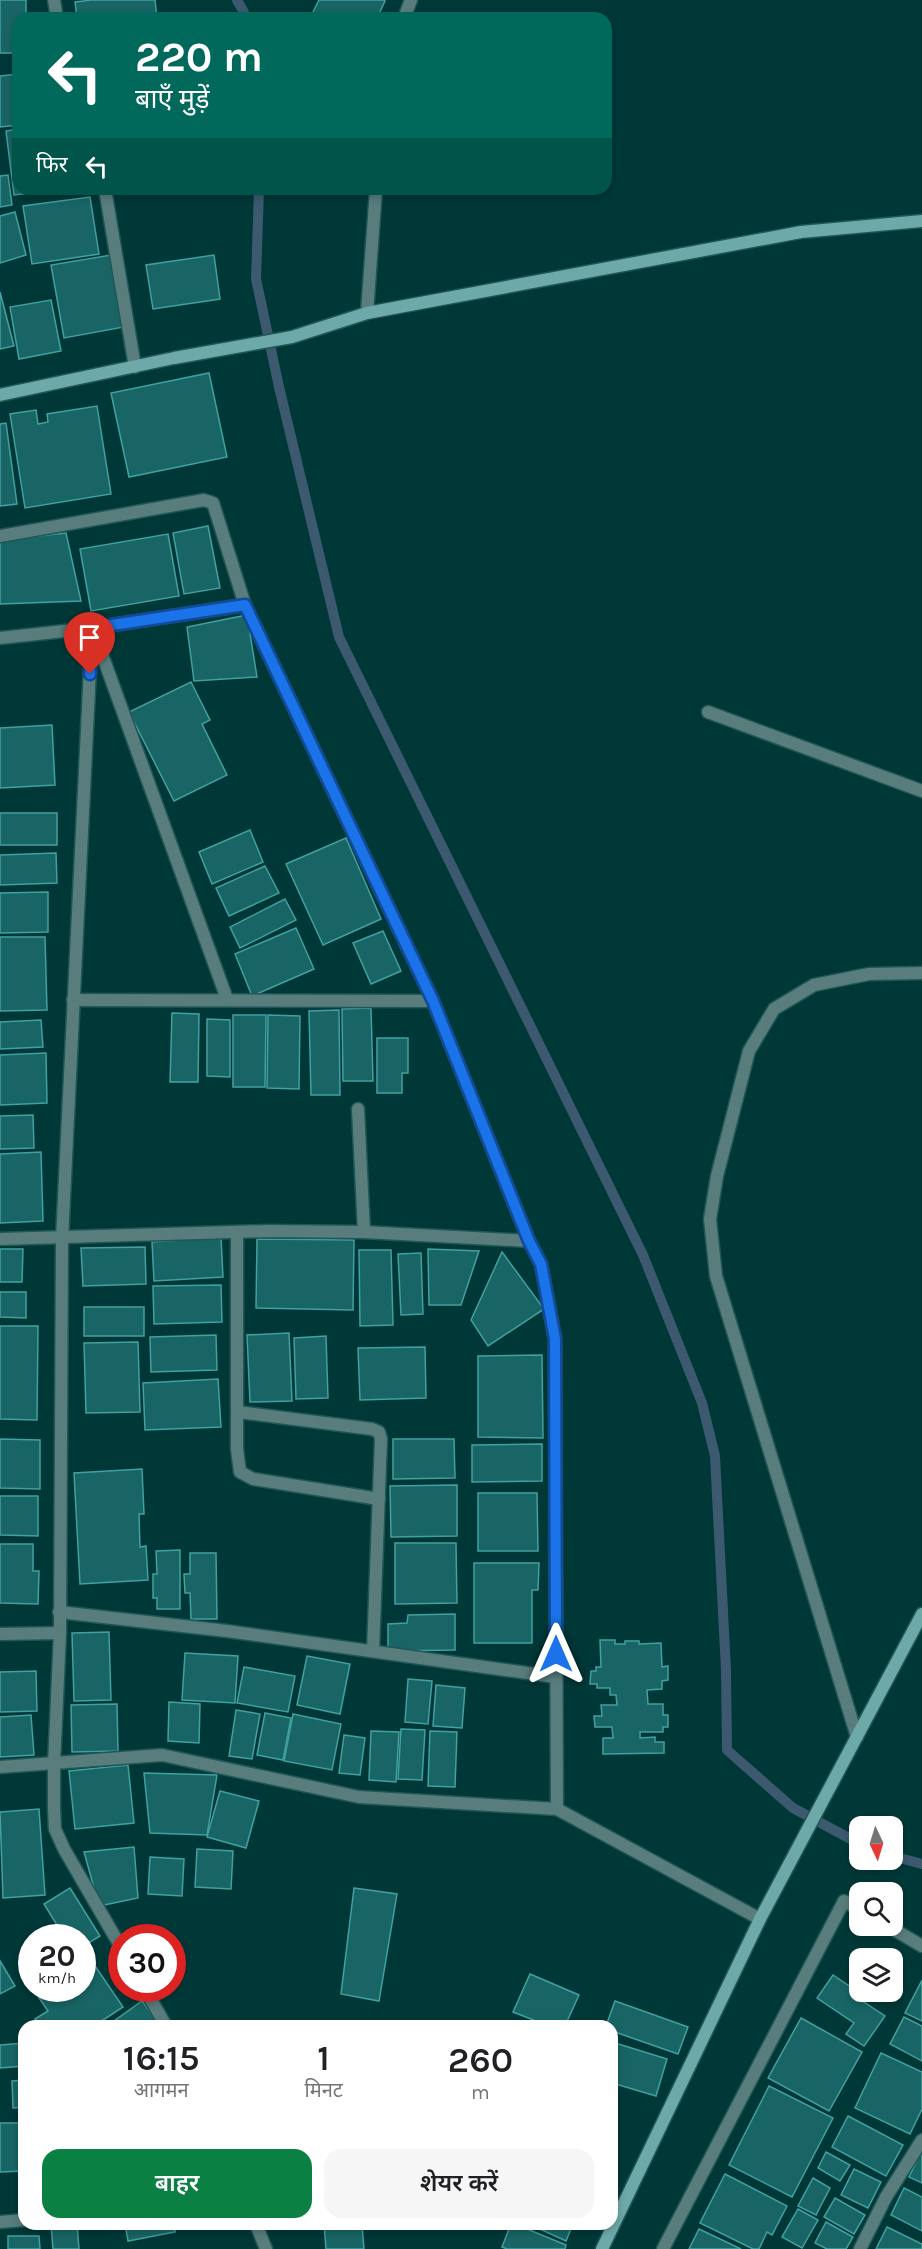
<!DOCTYPE html>
<html lang="hi">
<head>
<meta charset="utf-8">
<style>
  :root { --surface:#fff; --page:#f6f6f6; --text:#202124; --muted:#757577; --accent:#0b8043 }
  body { margin:0; font-family:Karla,"Noto Sans Devanagari",sans-serif; background:var(--page); color:var(--text); height:100vh; display:flex; flex-direction:column; font-size:22px; white-space:nowrap }
  * { box-sizing:border-box; margin:0 }
  p { font-size:20px; color:var(--muted) }
  .icon { flex:none; width:33px; height:33px; fill:none; stroke:currentColor; stroke-width:2; stroke-linecap:round; stroke-linejoin:round }
  .map { position:relative; flex:1; overflow:hidden }
  .details { position:absolute; left:18px; top:2020px; width:600px; height:210px; display:flex; flex-direction:column; background:var(--surface); border-radius:18px; box-shadow:0 3px 9px #0003 }
  .details>* { flex:none }
  .banner { position:absolute; left:12px; top:12px; width:600px; height:183px; border-radius:18px; box-shadow:0 3px 9px #0003; background:#00695c; color:#fff; overflow:hidden }
  .needle { width:39px; rotate:176deg }
  .controls { position:absolute; left:849px; top:1816px; display:grid; gap:12px }
  .controls a { display:grid; place-items:center; width:54px; height:54px; border-radius:12px; background:var(--surface); box-shadow:0 3px 9px #0003; font-size:30px }
  .speed { position:absolute; left:18px; top:1924px; display:flex; gap:12px; font-size:30px; font-weight:700; text-align:center }
  .speed>* { display:grid; place-content:center; width:78px; height:78px; border-radius:50%; background:var(--surface); box-shadow:0 3px 9px #0003; line-height:1 }
  .speed small { font-size:15px; font-weight:400 }
  .speed .limit { border:9px solid #d22; background:#fff; color:#111 }
  .pin { position:absolute; display:grid; place-items:center; width:51px; height:51px; color:#fff; margin:-62px -26px; border-radius:50% 50% 50% 0; rotate:-45deg; box-shadow:0 0 6px #0007 }
  .pin .icon { rotate:45deg }
  .me { position:absolute; width:66px; margin:-33px; rotate:0deg; stroke-linejoin:round; filter:drop-shadow(0 0 4px #0008) }
  .turn { display:flex; align-items:center; gap:21px; height:126px; padding:0 24px; font-size:27px }
  .turn .icon { width:78px; height:78px; stroke-width:2.5 }
  .turn b { display:block; font-size:42px; line-height:51px }
  .then { display:flex; align-items:center; height:57px; padding:0 24px; background:#0003; gap:12px; font-size:22px }
  .eta { display:flex; justify-content:space-evenly; align-items:center; height:102px; text-align:center }
  .eta b { font-size:36px; font-weight:600; line-height:42px }
  .primary-button { display:flex; gap:12px; margin-top:auto; padding:12px 24px }
  .primary-button a { flex:1; height:69px; border-radius:18px; background:var(--accent); color:#fff; font-size:24px; font-weight:600; line-height:69px; text-align:center }
  .primary-button a+a { background:var(--page); color:var(--text) }
  .map>svg:first-child { display:block }
</style>
</head>
<body>
<div class="map">
<svg width="922" height="2249" viewBox="0 0 922 2249">
  <rect width="100%" height="100%" fill="#003838"/>
  <g fill="none" stroke-linecap="round" stroke-linejoin="round">
    <g stroke="#3c5970" stroke-width="10">
      <polyline points="237,0 247,18"/>
      <polyline points="259,189 256,279 279,387 339,637 643,1255 702,1403 715,1456 726,1670 727,1750 793,1808 860,1844"/>
      <polyline points="892,1856 922,1864"/>
    </g>
  </g>
  <g fill="#196565" stroke="#41a0a0" stroke-width="1.5">
    <polygon points="0,0 26,0 26,18 18,18 18,53 0,53"/>
    <polygon points="92,0 155,0 157,18 77,18 75,2"/>
    <polygon points="319,0 384,0 385,1 377,18 310,18"/>
    <polygon points="18,74 18,125 0,127 0,76"/>
    <polygon points="18,129 18,189 47,191 14,195 6,131"/>
    <polygon points="8,175 12,205 0,207 0,176"/>
    <polygon points="90,197 99,254 32,264 23,206"/>
    <polygon points="15,212 26,255 0,263 0,216"/>
    <polygon points="111,255 124,327 64,338 51,265"/>
    <polygon points="214,255 220,299 153,309 146,265"/>
    <polygon points="0,292 14,346 0,349"/>
    <polygon points="51,300 61,351 19,359 10,307"/>
    <polygon points="209,373 227,457 129,477 111,393"/>
    <polygon points="97,406 111,494 25,508 10,414 36,410 38,424 48,422 47,414"/>
    <polygon points="6,423 17,504 0,506 0,424"/>
    <polygon points="208,526 220,588 184,594 173,533"/>
    <polygon points="66,533 81,601 0,604 0,540"/>
    <polygon points="168,534 179,596 91,611 80,549"/>
    <polygon points="247,615 257,677 194,681 187,627"/>
    <polygon points="191,682 210,720 202,724 227,775 174,801 129,712"/>
    <polygon points="52,725 55,785 0,788 0,728"/>
    <rect x="0" y="813" width="57" height="32"/>
    <polygon points="250,830 263,862 212,884 199,852"/>
    <polygon points="346,838 381,919 323,945 286,864"/>
    <polygon points="56,853 57,883 0,885 0,855"/>
    <polygon points="265,866 279,893 229,916 216,888"/>
    <polygon points="48,892 48,932 0,933 0,893"/>
    <polygon points="285,899 296,920 240,948 230,927"/>
    <polygon points="296,928 314,969 252,996 235,954"/>
    <polygon points="383,931 401,971 371,984 353,943"/>
    <polygon points="0,937 45,937 47,1010 0,1011"/>
    <polygon points="371,1008 373,1081 343,1081 342,1009"/>
    <polygon points="339,1010 340,1095 311,1095 309,1011"/>
    <polygon points="172,1013 199,1014 198,1082 170,1082"/>
    <polygon points="233,1015 266,1015 265,1087 233,1087"/>
    <polygon points="268,1015 300,1016 299,1089 267,1088"/>
    <polygon points="207,1019 230,1020 230,1077 207,1076"/>
    <polygon points="41,1020 43,1047 0,1049 0,1022"/>
    <polygon points="377,1038 408,1038 408,1073 402,1073 402,1093 377,1093"/>
    <polygon points="46,1053 47,1103 0,1105 0,1055"/>
    <polygon points="33,1115 34,1148 0,1149 0,1116"/>
    <polygon points="41,1152 43,1221 0,1223 0,1154"/>
    <polygon points="221,1237 223,1277 154,1281 152,1242"/>
    <polygon points="257,1239 354,1240 353,1310 256,1308"/>
    <polygon points="145,1247 146,1284 83,1286 81,1248"/>
    <polygon points="0,1249 23,1249 22,1282 0,1282"/>
    <polygon points="428,1249 479,1251 461,1305 429,1305"/>
    <polygon points="359,1250 391,1250 393,1325 360,1326"/>
    <polygon points="502,1252 544,1309 488,1346 471,1320"/>
    <polygon points="421,1253 423,1314 401,1315 398,1254"/>
    <polygon points="221,1285 222,1322 154,1324 153,1286"/>
    <polygon points="0,1292 26,1292 26,1318 0,1317"/>
    <rect x="84" y="1307" width="60" height="29"/>
    <polygon points="0,1326 38,1326 37,1420 0,1419"/>
    <polygon points="289,1333 292,1401 250,1402 247,1335"/>
    <polygon points="216,1335 217,1370 151,1372 150,1337"/>
    <polygon points="326,1336 328,1398 296,1399 294,1338"/>
    <polygon points="138,1342 140,1412 86,1413 84,1343"/>
    <polygon points="425,1347 426,1398 360,1400 358,1348"/>
    <polygon points="542,1355 543,1438 478,1437 478,1356"/>
    <polygon points="218,1379 221,1427 145,1430 143,1383"/>
    <polygon points="0,1439 40,1440 40,1489 0,1488"/>
    <polygon points="393,1439 454,1439 455,1478 393,1479"/>
    <polygon points="542,1444 542,1481 472,1482 472,1445"/>
    <polygon points="142,1469 144,1514 139,1514 140,1547 146,1546 148,1580 80,1584 74,1473"/>
    <polygon points="457,1485 457,1536 391,1537 390,1486"/>
    <polygon points="478,1493 537,1493 538,1551 478,1551"/>
    <polygon points="0,1496 38,1496 38,1536 0,1535"/>
    <polygon points="395,1543 456,1543 457,1603 395,1604"/>
    <polygon points="0,1544 33,1544 33,1571 39,1571 38,1604 0,1603"/>
    <polygon points="180,1550 180,1609 157,1609 157,1598 153,1598 153,1574 157,1574 156,1551"/>
    <polygon points="190,1553 216,1553 217,1619 191,1619 190,1593 185,1593 184,1574 190,1574"/>
    <polygon points="474,1563 539,1563 538,1590 532,1590 532,1643 474,1643"/>
    <polygon points="455,1614 455,1650 388,1651 388,1624 407,1623 408,1615"/>
    <polygon points="109,1632 111,1700 74,1701 72,1633"/>
    <polygon points="600,1640 615,1640 615,1644 625,1644 625,1641 639,1641 639,1644 661,1643 662,1667 668,1666 668,1680 662,1681 662,1689 647,1690 648,1704 663,1704 663,1715 668,1715 668,1727 663,1727 663,1732 640,1732 640,1738 655,1737 655,1742 664,1742 664,1753 603,1754 603,1738 613,1738 612,1727 595,1727 594,1716 602,1716 601,1705 617,1705 616,1695 610,1695 610,1688 597,1688 597,1684 590,1684 591,1671 596,1671 596,1667 601,1667"/>
    <polygon points="185,1653 238,1656 235,1703 182,1700"/>
    <polygon points="307,1656 350,1664 340,1714 297,1705"/>
    <polygon points="244,1667 295,1676 288,1712 237,1703"/>
    <polygon points="36,1671 37,1711 0,1712 0,1672"/>
    <polygon points="408,1679 432,1681 428,1724 405,1722"/>
    <polygon points="436,1685 465,1688 462,1728 433,1726"/>
    <polygon points="169,1702 200,1704 199,1743 168,1741"/>
    <polygon points="117,1704 118,1751 72,1752 71,1705"/>
    <polygon points="236,1710 260,1714 252,1759 229,1756"/>
    <polygon points="265,1713 291,1718 283,1760 257,1755"/>
    <polygon points="293,1714 341,1724 332,1770 284,1761"/>
    <polygon points="31,1715 34,1755 0,1757 0,1717"/>
    <polygon points="401,1729 425,1730 422,1780 398,1779"/>
    <polygon points="371,1731 399,1732 396,1782 369,1780"/>
    <polygon points="430,1731 457,1732 455,1787 428,1786"/>
    <polygon points="344,1735 365,1738 360,1775 339,1773"/>
    <polygon points="128,1765 134,1823 75,1829 69,1771"/>
    <polygon points="144,1773 217,1775 207,1835 150,1833"/>
    <polygon points="220,1791 259,1801 246,1848 207,1837"/>
    <polygon points="39,1809 45,1895 3,1898 0,1812"/>
    <polygon points="134,1847 138,1898 99,1906 84,1852"/>
    <polygon points="197,1849 233,1851 231,1889 195,1887"/>
    <polygon points="150,1857 184,1859 182,1896 148,1894"/>
    <polygon points="70,1888 100,1936 82,1947 82,1938 65,1938 44,1904"/>
    <polygon points="354,1888 397,1894 379,2001 341,1994"/>
    <polygon points="89,1957 123,2007 94,2026 40,2026 35,2019 48,2011 35,1992 40,1989 82,1989 82,1961"/>
    <polygon points="0,1961 15,1986 0,1994"/>
    <polygon points="530,1974 579,1995 565,2026 549,2026 513,2012"/>
    <polygon points="833,1975 867,1998 864,2002 885,2016 864,2046 846,2034 854,2023 817,1998"/>
    <polygon points="922,1980 922,2021 905,2013"/>
    <polygon points="142,2001 161,2026 107,2026"/>
    <polygon points="615,2001 688,2027 678,2054 612,2031 612,2026 606,2026"/>
    <polygon points="904,2017 922,2026 922,2061 890,2044"/>
    <polygon points="801,2018 862,2052 829,2111 768,2078"/>
    <polygon points="612,2042 667,2059 656,2096 612,2083"/>
    <polygon points="24,2043 24,2066 0,2068 0,2045"/>
    <polygon points="881,2053 922,2072 922,2109 910,2134 855,2108"/>
    <polygon points="24,2080 24,2107 13,2108 12,2081"/>
    <polygon points="769,2086 833,2118 792,2197 729,2165"/>
    <polygon points="848,2116 903,2145 886,2176 832,2147"/>
    <polygon points="0,2123 24,2123 24,2171 0,2172"/>
    <polygon points="922,2150 922,2183 909,2177"/>
    <polygon points="826,2152 850,2165 840,2181 818,2168"/>
    <polygon points="854,2169 881,2182 868,2208 841,2195"/>
    <polygon points="725,2174 787,2206 772,2235 767,2232 759,2249 753,2249 700,2223"/>
    <polygon points="813,2178 830,2188 816,2215 798,2206"/>
    <polygon points="904,2188 922,2197 922,2231 891,2215"/>
    <polygon points="835,2198 865,2215 854,2234 824,2217"/>
    <polygon points="798,2209 818,2220 802,2248 782,2237"/>
    <polygon points="826,2222 853,2237 846,2249 827,2249 815,2243"/>
    <polygon points="51,2224 77,2224 79,2249 53,2249"/>
    <polygon points="125,2224 174,2224 175,2232 128,2241"/>
    <polygon points="191,2224 233,2224 192,2229"/>
    <polygon points="324,2224 362,2224 364,2249 326,2249"/>
    <polygon points="511,2224 515,2224 566,2245 565,2249 507,2249 502,2247"/>
    <polygon points="529,2224 573,2224 566,2241"/>
    <polygon points="887,2227 922,2244 922,2249 876,2249"/>
    <polygon points="699,2229 741,2249 689,2249"/>
    <polygon points="8,2236 39,2236 40,2249 8,2249"/>
  </g>
  <g fill="none" stroke-linecap="round" stroke-linejoin="round">
    <defs>
      <g id="lane">
        <polyline points="708,712 922,791"/>
        <polyline points="857,1737 716,1276 710,1219 717,1176 749,1051 774,1009 814,985 869,974 922,973"/>
      </g>
      <g id="street">
        <polyline points="54,0 57,18"/>
        <polyline points="404,18 411,0"/>
        <polyline points="105,189 135,367"/>
        <polyline points="367,313 376,189"/>
        <polyline points="0,536 204,500 213,503 245,605 433,1001 529,1241 541,1264 555,1339 557,1809"/>
        <polyline points="92,628 62,1239 60,1633 54,1764 54,1808 55,1829 64,1849 122,1949"/>
        <polyline points="95,635 227,999"/>
        <polyline points="0,638 92,628 245,605"/>
        <polyline points="73,1000 433,1001"/>
        <polyline points="358,1109 364,1232"/>
        <polyline points="237,1232 237,1449 240,1472 253,1479 379,1499"/>
        <polyline points="0,1239 267,1231 364,1232 529,1241"/>
        <polyline points="238,1412 372,1429 379,1432 381,1439 373,1651"/>
        <polyline points="59,1612 227,1631 556,1677"/>
        <polyline points="0,1634 60,1633"/>
        <polyline points="0,1767 162,1755 359,1797 557,1809 760,1919"/>
        <polyline points="888,1926 922,1946"/>
        <polyline points="145,1989 166,2026"/>
        <polyline points="0,2222 24,2220"/>
        <polyline points="256,2224 266,2249"/>
        <polyline points="663,2249 844,1901 860,1910"/>
        <polyline points="860,2249 886,2197 922,2140"/>
      </g>
      <g id="secondary">
        <polyline points="0,395 174,358 292,337 367,313 399,307 801,232 922,221"/>
        <polyline points="602,2249 760,1919 922,1614"/>
      </g>
    </defs>
    <use href="#lane" stroke="#205656" stroke-width="15"/>
    <use href="#street" stroke="#205656" stroke-width="15"/>
    <use href="#secondary" stroke="#205656" stroke-width="15"/>
    <use href="#lane" stroke="#597d7d" stroke-width="12"/>
    <use href="#street" stroke="#597d7d" stroke-width="12"/>
    <use href="#secondary" stroke="#6ea9a9" stroke-width="12"/>
  </g>
  <g fill="none" stroke-linecap="round" stroke-linejoin="round">
    <defs>
      <polyline id="route" points="90,674 92,628 245,605 433,1001 529,1241 541,1264 555,1339 556,1654"/>
    </defs>
    <use href="#route" stroke="#114b97" stroke-width="15"/>
    <use href="#route" stroke="#1a73e8" stroke-width="10"/>
  </g>
</svg>
<div class="controls">
<a><svg class="needle" viewBox="-14 -14 28 28"><path d="M0-13l5 13h-10z" fill="#e53935"/><path d="M0 13l5-13h-10z" fill="#757577"/></svg></a>
<a><svg class="icon" aria-label="search" viewBox="0 0 24 24"><circle cx="10" cy="10" r="6"/><path d="M15 15l6 6"/></svg></a>
<a><svg class="icon" aria-label="layers" viewBox="0 0 24 24"><path d="M12 4l9 5-9 5-9-5zM3 14l9 5 9-5"/></svg></a>
</div>
<div class="speed"><div>20<small>km/h</small></div><div class="limit">30</div></div>
<div class="pin" style="left:90px;top:674px;background:#d93025"><svg class="icon" aria-label="arrive" viewBox="0 0 24 24"><path d="M6 21V4h12l-3 4 3 4H6"/></svg></div>
<svg class="me" style="left:556px;top:1654px" viewBox="-20 -20 40 40"><path d="M0-17L14 15 0 8-14 15z" fill="#1a73e8" stroke="#fff" stroke-width="4"/></svg>
<div class="banner">
<div class="turn"><svg class="icon" aria-label="left" viewBox="0 0 24 24"><path d="M17 20v-9H6M10 6l-5 5 5 5"/></svg><div><b>220 m</b>बाएँ मुड़ें</div></div>
<div class="then">फिर<svg class="icon" aria-label="left" viewBox="0 0 24 24"><path d="M17 20v-9H6M10 6l-5 5 5 5"/></svg></div>
</div>
<section class="details">
<div class="eta">
<div><b>16:15</b><p>आगमन</p></div>
<div><b>1</b><p>मिनट</p></div>
<div><b>260</b><p>m</p></div>
</div>
<div class="primary-button"><a>बाहर</a><a>शेयर करें</a></div>
</section>
</div>
</body>
</html>
